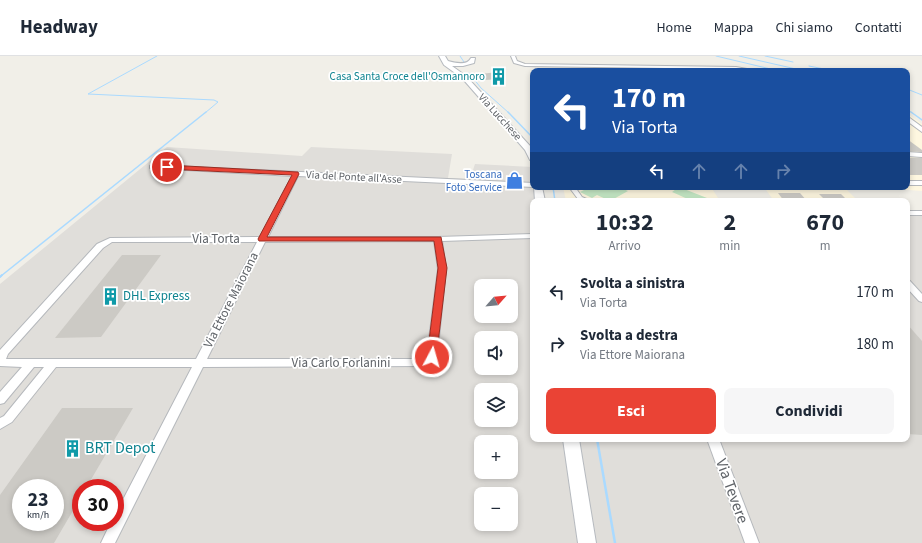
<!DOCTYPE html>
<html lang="it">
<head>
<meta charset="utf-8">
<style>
  :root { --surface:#fff; --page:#f6f6f7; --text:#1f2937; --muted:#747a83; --line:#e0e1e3; --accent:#ea4335 }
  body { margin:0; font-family:"Source Sans 3",sans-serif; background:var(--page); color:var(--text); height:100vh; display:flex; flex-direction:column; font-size:15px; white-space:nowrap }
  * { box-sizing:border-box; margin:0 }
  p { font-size:13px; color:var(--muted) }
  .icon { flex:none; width:22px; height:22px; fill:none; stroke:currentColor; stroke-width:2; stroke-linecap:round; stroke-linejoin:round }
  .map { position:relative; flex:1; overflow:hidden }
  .drawer { position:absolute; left:530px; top:142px; width:380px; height:244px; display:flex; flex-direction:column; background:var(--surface); border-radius:8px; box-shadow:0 2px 6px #0003 }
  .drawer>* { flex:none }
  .hud { position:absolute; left:530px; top:12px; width:380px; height:122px; border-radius:8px; box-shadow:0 2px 6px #0003; background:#1a4fa0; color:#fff; overflow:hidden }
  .needle { width:26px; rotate:63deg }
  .fabs { position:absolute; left:474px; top:223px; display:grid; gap:8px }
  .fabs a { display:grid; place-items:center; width:44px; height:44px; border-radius:8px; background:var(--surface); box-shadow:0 2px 6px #0003; font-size:20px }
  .speed { position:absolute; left:12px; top:423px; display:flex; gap:8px; font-size:20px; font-weight:700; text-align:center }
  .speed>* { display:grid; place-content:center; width:52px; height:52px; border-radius:50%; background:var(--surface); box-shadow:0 2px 6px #0003; line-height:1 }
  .speed small { font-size:10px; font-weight:400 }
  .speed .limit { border:6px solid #d22; background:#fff; color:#111 }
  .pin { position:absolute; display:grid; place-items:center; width:34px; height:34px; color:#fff; margin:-17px; border:2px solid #fff; border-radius:50%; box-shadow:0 1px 4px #0007 }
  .me { position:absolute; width:44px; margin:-22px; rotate:6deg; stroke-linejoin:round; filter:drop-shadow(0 0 3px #0008) }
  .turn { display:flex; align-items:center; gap:14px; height:84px; padding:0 16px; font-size:18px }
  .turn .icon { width:52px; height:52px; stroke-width:2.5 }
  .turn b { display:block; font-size:28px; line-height:34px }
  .lanes { display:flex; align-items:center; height:38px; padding:0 16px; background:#0003; justify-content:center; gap:20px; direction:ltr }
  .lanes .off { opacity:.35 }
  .eta { display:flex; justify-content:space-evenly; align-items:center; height:68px; text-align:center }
  .eta b { font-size:24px; font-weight:700; line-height:28px }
  .button { display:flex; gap:8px; margin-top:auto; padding:8px 16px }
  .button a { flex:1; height:46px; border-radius:8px; background:var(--accent); color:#fff; font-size:16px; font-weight:700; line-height:46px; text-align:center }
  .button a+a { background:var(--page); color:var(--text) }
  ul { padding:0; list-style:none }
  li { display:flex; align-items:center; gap:12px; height:52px; padding:0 16px }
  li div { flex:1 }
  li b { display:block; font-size:15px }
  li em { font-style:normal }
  header { display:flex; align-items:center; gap:24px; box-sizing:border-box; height:56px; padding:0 20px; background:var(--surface); border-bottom:1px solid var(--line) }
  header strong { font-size:19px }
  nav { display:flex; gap:22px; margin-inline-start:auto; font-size:14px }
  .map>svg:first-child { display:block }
</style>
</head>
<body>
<header>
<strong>Headway</strong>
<nav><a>Home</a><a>Mappa</a><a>Chi siamo</a><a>Contatti</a></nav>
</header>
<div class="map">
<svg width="922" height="487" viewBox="0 0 922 487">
  <rect width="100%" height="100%" fill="#f1efe8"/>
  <g fill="#fef7e0">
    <polygon points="907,57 922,68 922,135 866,131 907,131"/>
    <polygon points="563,131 711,131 720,145 566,145"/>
    <polygon points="764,131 844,131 858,145 774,145"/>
  </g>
  <path fill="#e0deda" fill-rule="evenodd" d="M 167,91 L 302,100 L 311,91 L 452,98 L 448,122 L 470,123 L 475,108 L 533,111 L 533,131 L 543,131 L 545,145 L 533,145 L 533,383 L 907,383 L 907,157 L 922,157 L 922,487 L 0,487 L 0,228 ZM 481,230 L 511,230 L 511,260 L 481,260 ZM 481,282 L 511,282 L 511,312 L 481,312 ZM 481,334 L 511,334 L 511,364 L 481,364 ZM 481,386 L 511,386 L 511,416 L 481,416 ZM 21,432 L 55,432 L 55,466 L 21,466 ZM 81,432 L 115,432 L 115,466 L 81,466 ZM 481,438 L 511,438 L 511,468 L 481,468 Z"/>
  <g fill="#c5e8c5">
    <polygon points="590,131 619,131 628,135 610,145 597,139 592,142 580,136"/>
    <path d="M 679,131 L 707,142 C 696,149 682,140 672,136 Z"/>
  </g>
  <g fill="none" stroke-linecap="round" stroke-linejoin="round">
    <g stroke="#aadaff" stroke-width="1">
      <polyline points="157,0 88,38 214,44 218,46 205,57"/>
      <polyline points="460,0 464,6"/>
      <polyline points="716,0 779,15"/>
      <polyline points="739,0 796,13"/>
      <polyline points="765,0 793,6"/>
      <polyline points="809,10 834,15"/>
      <polyline points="469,17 481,32 509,57"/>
      <polyline points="907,33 922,39"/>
      <polyline points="907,53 912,57"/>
    </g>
    <g stroke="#aadaff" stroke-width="1.5">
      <polyline points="508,56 533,82"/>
      <polyline points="911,56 922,64"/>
      <polyline points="553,131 555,145"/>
      <polyline points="1,220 206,56"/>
    </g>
    <polyline stroke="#aadaff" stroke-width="2" points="0,221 2,219"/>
    <polyline stroke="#aadaff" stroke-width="2.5" points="597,383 615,487"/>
  </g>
  <g fill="#cccac5" fill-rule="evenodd">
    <polygon points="498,16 503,23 485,24 480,18"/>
    <polygon points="907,83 922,94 922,96 907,95"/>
    <rect x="907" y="102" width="15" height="17"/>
    <polygon points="778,137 800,137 807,145 784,145"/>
    <polygon points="819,138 841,138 848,145 826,145"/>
    <polygon points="122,199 161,199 101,281 55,282"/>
    <polygon points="907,268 922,285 922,379 907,378"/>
    <path d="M 62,352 L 133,352 L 86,432 L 81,432 L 81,441 L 54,487 L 0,487 L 0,439 ZM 21,432 L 55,432 L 55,466 L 21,466 Z"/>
  </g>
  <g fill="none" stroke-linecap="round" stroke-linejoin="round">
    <defs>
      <g id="street">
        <polygon points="511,0 515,0 517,5 525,8 736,11 758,15 736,13 525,10 514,7"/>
        <polygon points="907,60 922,71 922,76 907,65"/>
        <polygon points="907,96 922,97 922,101 907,100"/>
        <path d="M 152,109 L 533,127 L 533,131 L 298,120 L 268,181 L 438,181 L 533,178 L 533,182 L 442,185 L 446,213 L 437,301 L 428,310 L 203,311 L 115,487 L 101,487 L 111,466 L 115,466 L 115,459 L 192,311 L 56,311 L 12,366 L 0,373 L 0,362 L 4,360 L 44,311 L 34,311 L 4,347 L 0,348 L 0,336 L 22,311 L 0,310 L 0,294 L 97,188 L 110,182 L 260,181 L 292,120 L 150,112 L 150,110 ZM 434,185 L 438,213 L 427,299 L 422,303 L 207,303 L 265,186 ZM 112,186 L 257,186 L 196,303 L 6,303 L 8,298 L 103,192 Z"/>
        <rect x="907" y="125" width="15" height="4"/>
        <polygon points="569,131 575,131 582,141 591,145 578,143"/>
        <rect x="907" y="155" width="15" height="4"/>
        <polygon points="907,224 910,225 922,238 922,246 919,245 907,232"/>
        <polygon points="707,383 719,383 759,487 745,487"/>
      </g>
      <g id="secondary">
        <path d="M 439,0 L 445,0 L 448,5 C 455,7 467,10 471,2 L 475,2 L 474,7 L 463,10 L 452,10 L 466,20 L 531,91 L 533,95 L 533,104 L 530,104 L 525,94 L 462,22 L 444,9 Z"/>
        <polygon points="534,131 542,131 545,145 535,145"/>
        <polygon points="563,383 579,383 596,487 578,487"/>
      </g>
    </defs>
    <use href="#street" stroke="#b5b8bc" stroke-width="2"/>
    <use href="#secondary" stroke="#b6babf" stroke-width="2"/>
    <use href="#street" fill="#fff" fill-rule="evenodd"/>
    <use href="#secondary" fill="#fff" fill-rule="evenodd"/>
  </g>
  <polygon fill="#ea4335" stroke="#982c22" points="167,109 298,116 299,118 267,181 441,181 447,212 436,304 429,304 427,301 438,212 434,185 259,185 258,183 292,119 165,113 165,110"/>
  <defs>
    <symbol id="building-bare" viewBox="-9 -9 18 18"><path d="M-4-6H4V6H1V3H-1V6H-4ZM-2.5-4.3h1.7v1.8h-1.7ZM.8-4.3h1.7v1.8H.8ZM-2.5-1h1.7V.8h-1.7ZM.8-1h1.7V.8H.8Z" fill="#0f9aa8" stroke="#fff" stroke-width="2.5" paint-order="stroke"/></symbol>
    <symbol id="shop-bare" viewBox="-9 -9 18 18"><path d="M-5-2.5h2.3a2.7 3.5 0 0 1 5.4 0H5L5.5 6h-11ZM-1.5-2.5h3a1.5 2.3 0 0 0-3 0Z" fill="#3f7fe0" stroke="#fff" stroke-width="2.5" paint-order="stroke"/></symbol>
  </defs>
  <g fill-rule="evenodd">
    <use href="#building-bare" x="486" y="8" width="25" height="25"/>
    <use href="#shop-bare" x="502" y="112" width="25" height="25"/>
    <use href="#building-bare" x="98" y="228" width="25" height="25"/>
    <use href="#building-bare" x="60" y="380" width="25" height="25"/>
  </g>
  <g text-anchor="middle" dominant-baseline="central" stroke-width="3.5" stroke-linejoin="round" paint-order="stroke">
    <g font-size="11" fill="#0d838f" stroke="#fff" text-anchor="end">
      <text x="485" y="20">Casa Santa Croce dell'Osmannoro</text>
    </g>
    <g font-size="11" fill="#5f6368" stroke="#fff">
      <text transform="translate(500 61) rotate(48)">Via Lucchese</text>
      <text transform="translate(354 121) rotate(3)">Via del Ponte all'Asse</text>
    </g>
    <g font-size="11" fill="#366cbe" stroke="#fff" text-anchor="end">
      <text x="502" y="118">Toscana<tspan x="502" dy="13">Foto Service</tspan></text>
    </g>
    <g font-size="13" fill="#5f6368" stroke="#fff">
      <text x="216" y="183">Via Torta</text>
      <text transform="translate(231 244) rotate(-63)">Via Ettore Maiorana</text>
      <text x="341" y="307">Via Carlo Forlanini</text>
    </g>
    <g font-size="13" fill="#0d838f" stroke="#fff" text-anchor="start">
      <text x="123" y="240">DHL Express</text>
    </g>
    <g font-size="16" fill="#0d838f" stroke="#fff" text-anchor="start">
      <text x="85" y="392">BRT Depot</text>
    </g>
    <g font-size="16" fill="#5f6368" stroke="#fff">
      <text transform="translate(732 435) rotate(70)">Via Tevere</text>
    </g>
  </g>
</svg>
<div class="fabs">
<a><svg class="needle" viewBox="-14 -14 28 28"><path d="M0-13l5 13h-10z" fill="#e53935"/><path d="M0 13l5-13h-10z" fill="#747a83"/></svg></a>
<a><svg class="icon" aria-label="sound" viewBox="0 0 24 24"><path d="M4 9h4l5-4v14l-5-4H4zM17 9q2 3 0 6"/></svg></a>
<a><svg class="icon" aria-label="layers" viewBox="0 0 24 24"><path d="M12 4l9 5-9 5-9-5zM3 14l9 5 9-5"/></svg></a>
<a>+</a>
<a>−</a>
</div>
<div class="speed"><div>23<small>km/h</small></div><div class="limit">30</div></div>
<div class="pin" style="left:167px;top:111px;background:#d93025"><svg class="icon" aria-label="arrive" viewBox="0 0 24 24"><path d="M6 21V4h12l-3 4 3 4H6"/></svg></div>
<svg class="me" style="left:432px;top:301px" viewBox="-20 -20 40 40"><circle r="17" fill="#ea4335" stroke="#fff" stroke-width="3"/><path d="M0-11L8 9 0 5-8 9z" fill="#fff"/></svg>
<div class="hud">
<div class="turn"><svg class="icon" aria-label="left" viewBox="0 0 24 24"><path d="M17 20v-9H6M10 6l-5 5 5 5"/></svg><div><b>170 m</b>Via Torta</div></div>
<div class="lanes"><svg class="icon" aria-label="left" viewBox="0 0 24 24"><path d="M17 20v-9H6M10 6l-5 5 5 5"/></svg><svg class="icon off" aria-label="ahead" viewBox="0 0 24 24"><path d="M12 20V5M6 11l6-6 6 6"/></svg><svg class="icon off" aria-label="ahead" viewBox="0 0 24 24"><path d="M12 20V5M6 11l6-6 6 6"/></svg><svg class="icon off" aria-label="right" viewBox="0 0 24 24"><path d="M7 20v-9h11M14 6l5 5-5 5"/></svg></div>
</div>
<section class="drawer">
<div class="eta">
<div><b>10:32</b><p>Arrivo</p></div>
<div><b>2</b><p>min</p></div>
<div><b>670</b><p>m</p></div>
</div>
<ul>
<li><svg class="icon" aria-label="left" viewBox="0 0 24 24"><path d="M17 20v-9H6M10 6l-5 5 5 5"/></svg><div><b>Svolta a sinistra</b><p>Via Torta</p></div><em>170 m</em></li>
<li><svg class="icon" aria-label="right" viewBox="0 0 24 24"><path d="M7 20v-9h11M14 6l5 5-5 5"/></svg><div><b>Svolta a destra</b><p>Via Ettore Maiorana</p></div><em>180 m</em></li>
</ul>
<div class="button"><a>Esci</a><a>Condividi</a></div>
</section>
</div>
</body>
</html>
